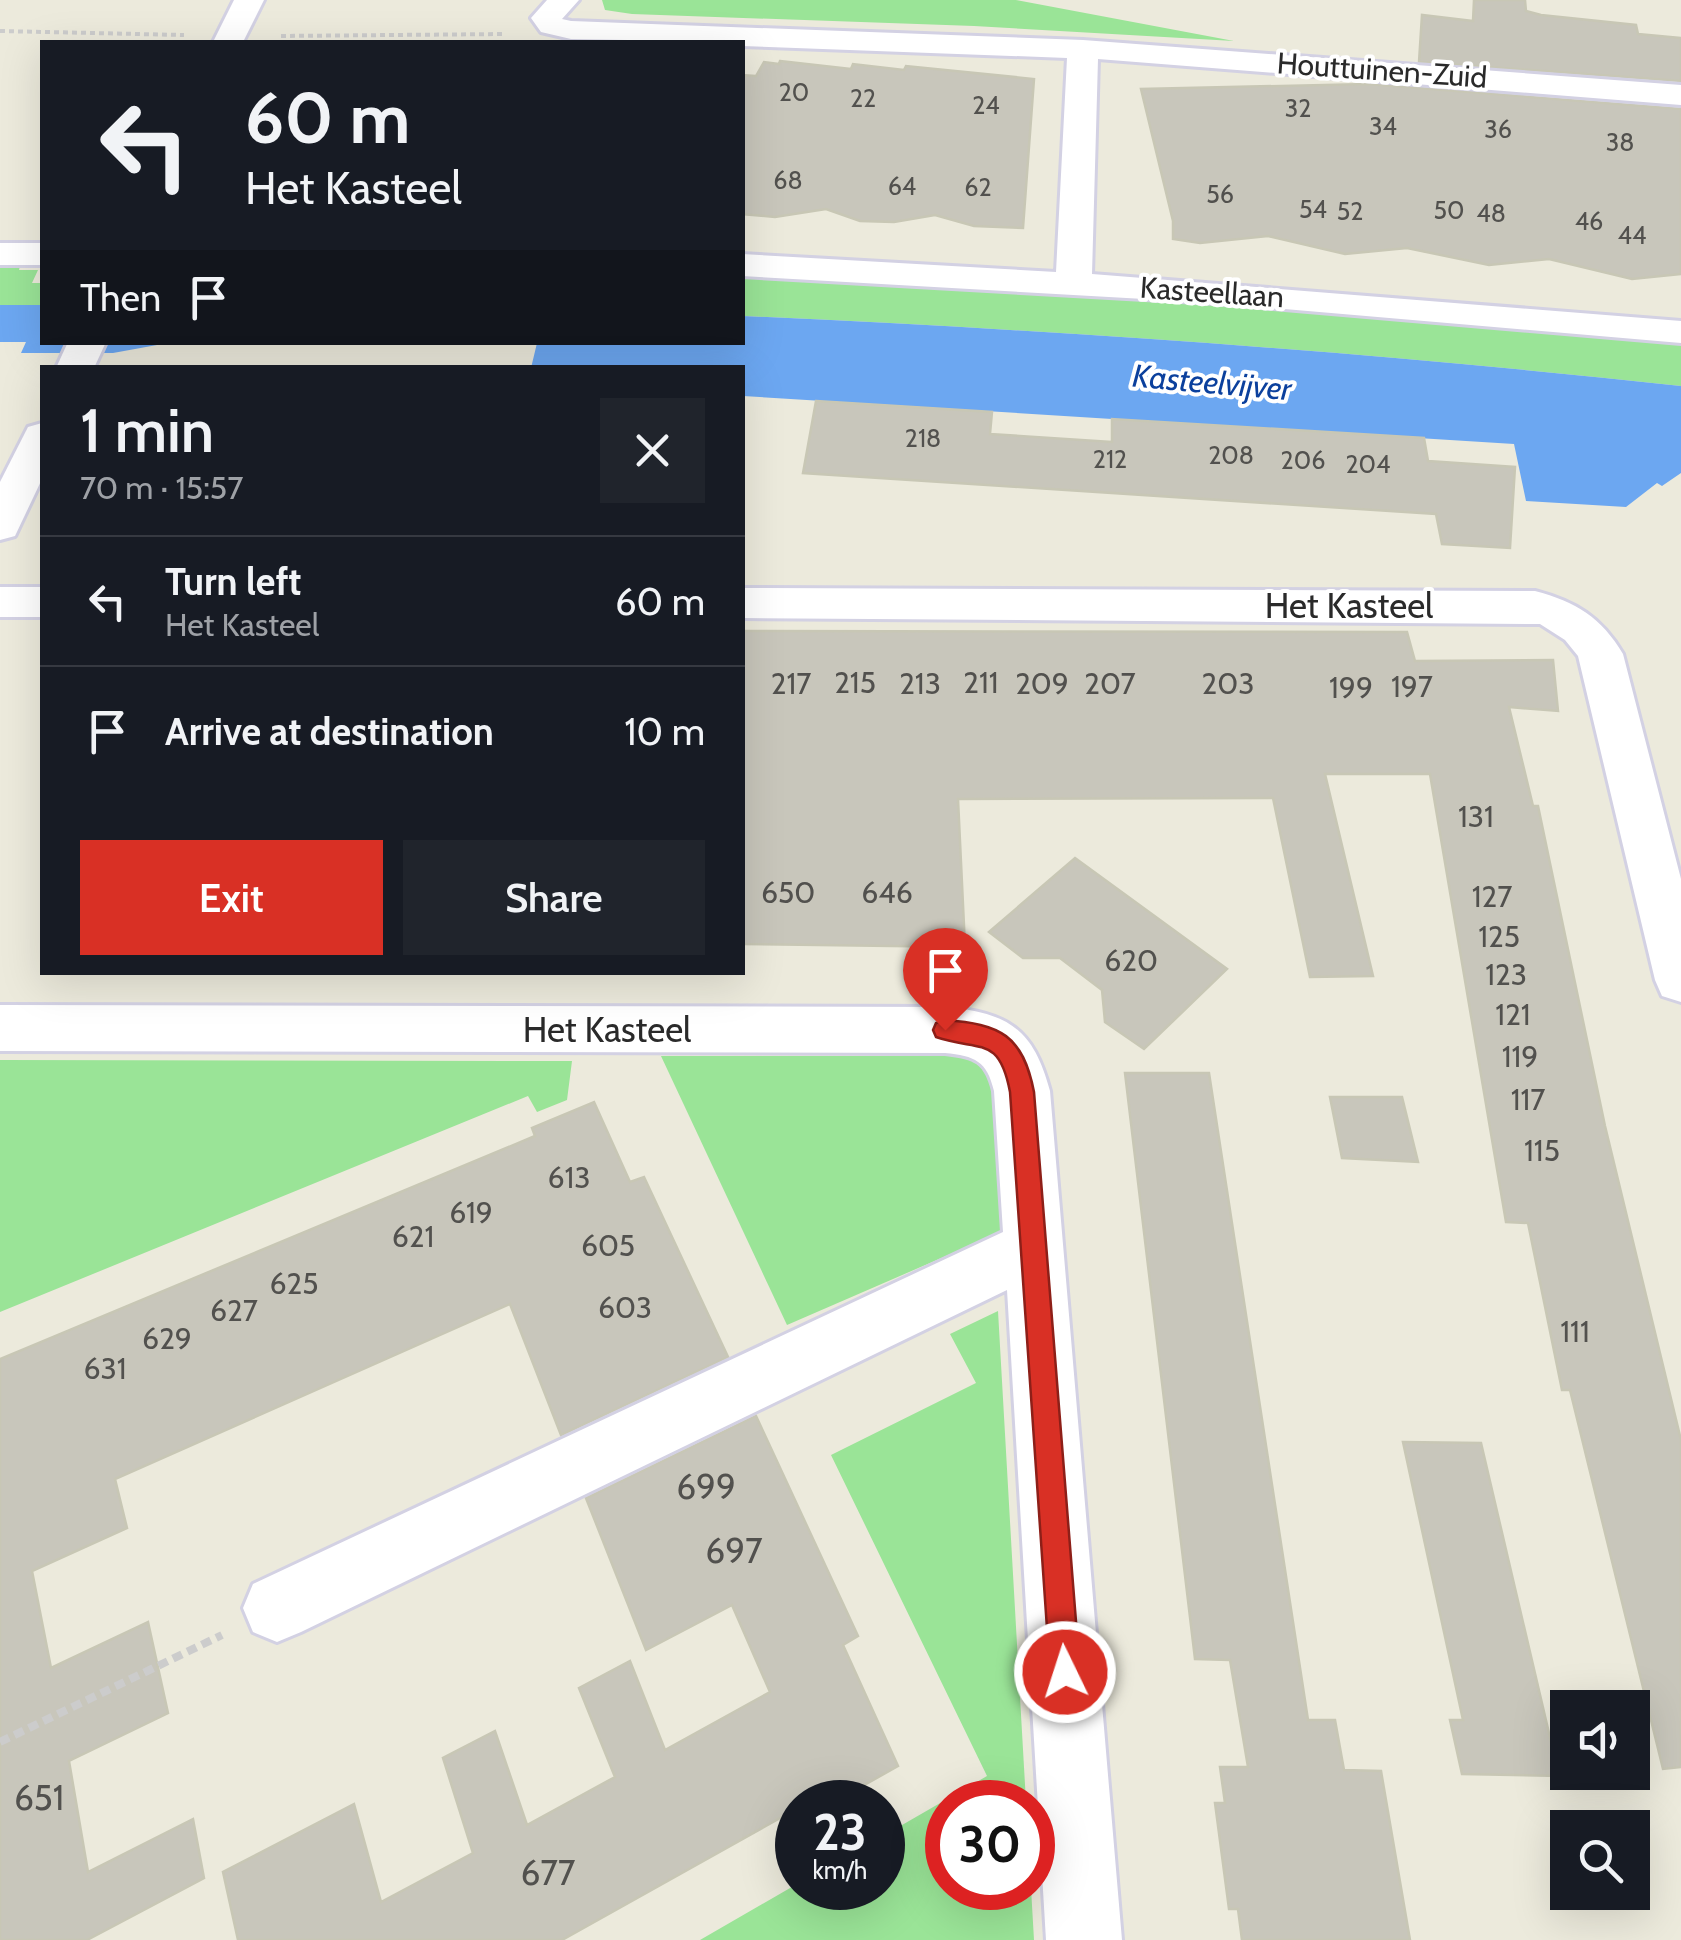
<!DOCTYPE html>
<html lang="en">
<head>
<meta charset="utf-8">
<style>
  :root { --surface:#171b24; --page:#20242c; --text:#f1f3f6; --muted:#9ea1a6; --line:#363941; --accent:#d93025 }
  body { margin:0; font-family:Cabin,sans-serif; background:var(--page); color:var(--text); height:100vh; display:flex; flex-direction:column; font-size:38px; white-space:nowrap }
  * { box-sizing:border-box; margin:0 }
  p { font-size:32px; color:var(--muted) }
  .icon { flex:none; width:55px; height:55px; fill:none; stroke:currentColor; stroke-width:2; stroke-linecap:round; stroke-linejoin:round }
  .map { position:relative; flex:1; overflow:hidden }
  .side { position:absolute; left:40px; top:365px; width:705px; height:610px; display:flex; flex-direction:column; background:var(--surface); border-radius:0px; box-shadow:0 10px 40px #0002 }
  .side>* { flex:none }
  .hud { position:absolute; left:40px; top:40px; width:705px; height:305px; border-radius:0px; box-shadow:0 10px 40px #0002; background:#171b24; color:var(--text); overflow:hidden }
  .tools { position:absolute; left:1550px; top:1690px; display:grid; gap:20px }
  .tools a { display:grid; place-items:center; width:100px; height:100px; border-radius:0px; background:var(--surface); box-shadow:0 10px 40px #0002; font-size:50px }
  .speed { position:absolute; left:775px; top:1780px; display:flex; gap:20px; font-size:50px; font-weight:700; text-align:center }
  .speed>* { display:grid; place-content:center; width:130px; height:130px; border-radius:50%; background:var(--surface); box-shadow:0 10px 40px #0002; line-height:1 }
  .speed small { font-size:25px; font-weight:400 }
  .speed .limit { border:15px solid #d22; background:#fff; color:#111 }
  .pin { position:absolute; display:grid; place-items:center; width:85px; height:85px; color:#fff; margin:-102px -42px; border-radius:50% 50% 50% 0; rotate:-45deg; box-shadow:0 0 10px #0007 }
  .pin .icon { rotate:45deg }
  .me { position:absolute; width:110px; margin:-55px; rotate:356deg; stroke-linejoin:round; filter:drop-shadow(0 0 8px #0008) }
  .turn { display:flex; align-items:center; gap:35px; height:210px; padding:0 40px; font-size:45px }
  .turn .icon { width:130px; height:130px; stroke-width:2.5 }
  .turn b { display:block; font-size:70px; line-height:85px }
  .then { display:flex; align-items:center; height:95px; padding:0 40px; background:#0003; gap:20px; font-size:38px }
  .round { display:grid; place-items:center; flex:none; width:105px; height:105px; border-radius:0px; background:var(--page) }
  .summary { display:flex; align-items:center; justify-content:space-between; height:170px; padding:0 40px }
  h1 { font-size:60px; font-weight:600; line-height:75px }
  .primary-button { display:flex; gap:20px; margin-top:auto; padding:20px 40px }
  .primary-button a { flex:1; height:115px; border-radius:0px; background:var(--accent); color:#fff; font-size:40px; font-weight:600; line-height:115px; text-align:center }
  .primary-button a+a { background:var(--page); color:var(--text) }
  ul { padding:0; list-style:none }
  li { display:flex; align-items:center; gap:30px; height:130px; padding:0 40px; border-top:2px solid var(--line) }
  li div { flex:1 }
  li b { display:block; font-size:38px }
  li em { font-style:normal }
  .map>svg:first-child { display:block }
</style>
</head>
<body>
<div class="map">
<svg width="1681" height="1940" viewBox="0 0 1681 1940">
  <rect width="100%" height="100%" fill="#eceadc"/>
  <g fill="#9ae497">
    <polygon points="602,0 1016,0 1234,41 974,26 632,14 605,10"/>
    <polygon points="20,266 19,270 38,270 32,283 42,283 42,305 0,305 0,267"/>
    <path d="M 743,278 L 1216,304 L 1681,344 L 1681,386 C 1369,352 1056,330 743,316 Z"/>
    <polygon points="661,1056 995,1056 1006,1230 787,1325"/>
    <polygon points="0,1060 572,1061 567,1100 537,1112 528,1096 0,1312"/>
    <polygon points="998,1311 1026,1802 948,1802 948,1888 1031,1888 1034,1940 700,1940 797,1884 798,1888 882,1888 883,1836 987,1776 831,1455 976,1383 950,1334"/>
  </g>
  <g fill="#6ca7f1">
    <polygon points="0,305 42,305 42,342 168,343 113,353 21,353 26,342 0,342"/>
    <path d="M 743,316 C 1056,330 1369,352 1681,386 L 1681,473 L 1662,486 L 1657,483 L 1626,507 L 1526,501 L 1514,444 L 743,396 L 742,368 L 531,368 L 537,343 L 742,342 Z"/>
  </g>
  <g fill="#c8c6bb" stroke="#c8c7b5" stroke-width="2.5">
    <polygon points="1474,0 1525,0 1526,11 1541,15 1636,25 1638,34 1681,38 1681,81 1419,62 1422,15 1473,21"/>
    <polygon points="780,61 851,69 853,64 904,70 906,66 1034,79 1023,228 974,226 935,215 894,222 860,221 826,209 775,217 742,214 742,75 756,76 764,62 779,64"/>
    <polygon points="1368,84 1681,109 1681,274 1632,279 1549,259 1489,265 1407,248 1345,254 1268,236 1200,243 1173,239 1173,221 1141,89"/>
    <polygon points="816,401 992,412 990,434 1112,442 1112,419 1424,438 1428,461 1515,467 1510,548 1442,544 1436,514 803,473"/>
    <polygon points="742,631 1407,632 1415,661 1553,660 1558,711 1509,707 1533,806 1538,806 1605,1126 1681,1440 1681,1767 1663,1769 1570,1390 1562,1390 1528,1223 1506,1222 1430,774 1325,774 1373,976 1310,977 1273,798 958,799 965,947 742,944"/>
    <polygon points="1075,858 1227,969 1144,1049 1105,1022 1102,990 1060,958 1023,958 989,932"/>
    <polygon points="1125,1073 1209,1073 1308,1720 1335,1720 1344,1770 1381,1771 1410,1940 1242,1940 1238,1909 1229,1909 1215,1803 1225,1803 1220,1767 1248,1767 1230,1660 1195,1659"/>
    <polygon points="1330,1097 1402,1097 1418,1162 1342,1158"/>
    <polygon points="594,1102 630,1182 644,1177 728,1357 561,1435 510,1304 115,1479 127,1528 32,1571 51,1668 148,1622 168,1713 69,1761 88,1872 193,1819 204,1878 87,1940 0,1940 0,1359 535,1136 532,1128"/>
    <polygon points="756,1416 858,1636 843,1645 898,1766 834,1802 798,1802 798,1808 562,1940 238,1940 223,1872 354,1804 381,1902 473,1853 443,1758 495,1731 527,1825 615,1777 579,1688 630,1661 665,1750 770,1692 732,1605 646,1650 586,1498"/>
    <polygon points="1403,1442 1481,1443 1559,1776 1462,1774 1450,1720 1463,1720"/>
  </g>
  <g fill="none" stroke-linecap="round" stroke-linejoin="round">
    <defs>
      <g id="street">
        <polygon points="234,0 264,0 243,42 213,42"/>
        <polygon points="547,0 579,0 562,19 571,21 1083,40 1681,85 1681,105 1098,59 1092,274 1681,321 1681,343 1215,303 742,276 742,254 1056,272 1067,58 742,46 742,42 571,39 541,32 531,18"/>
        <rect x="0" y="243" width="42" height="22"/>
        <polygon points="68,342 106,342 94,368 56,368"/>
        <polygon points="42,423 42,479 15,536 0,540 0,482 28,427"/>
        <rect x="0" y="587" width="42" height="30"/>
        <path d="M 742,588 L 1535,591 C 1576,602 1601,617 1623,654 L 1681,879 L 1681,1002 L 1662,996 L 1655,980 L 1578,656 L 1565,640 L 1540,624 L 742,618 Z"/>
        <path d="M 0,1005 L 945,1007 C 1008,1013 1033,1028 1050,1091 L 1122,1940 L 1046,1940 L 1007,1290 L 301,1632 L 277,1642 L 253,1632 L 243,1608 L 253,1584 L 1003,1232 L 994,1091 C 987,1061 975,1056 945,1053 L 0,1051 Z"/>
      </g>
    </defs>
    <use href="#street" stroke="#d3d1e3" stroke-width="6"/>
    <g stroke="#ccc" stroke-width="4" stroke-dasharray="5 4" stroke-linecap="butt">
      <polyline points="0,31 184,35"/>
      <polyline points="281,36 504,34"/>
    </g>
    <polyline stroke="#ccc" stroke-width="8" stroke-dasharray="10 6" stroke-linecap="butt" points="0,1742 222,1635"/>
    <use href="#street" fill="#fff" fill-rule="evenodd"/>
  </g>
  <path fill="#d93025" stroke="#8d1f18" stroke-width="2.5" d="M 945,1020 C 1000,1024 1023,1035 1034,1092 L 1080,1672 L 1075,1682 L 1065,1686 L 1054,1682 L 1050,1672 L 1010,1092 C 999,1034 979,1052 936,1037 L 933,1030 L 936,1023 Z"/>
  <g text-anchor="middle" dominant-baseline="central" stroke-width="8" stroke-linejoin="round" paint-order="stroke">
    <g font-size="25" fill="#52514e">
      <text x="794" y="92">20</text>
      <text x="863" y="98">22</text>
      <text x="986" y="105">24</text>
      <text x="1298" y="108">32</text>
      <text x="1383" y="126">34</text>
      <text x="1498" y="129">36</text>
      <text x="1620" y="142">38</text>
      <text x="788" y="180">68</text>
      <text x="902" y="186">64</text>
      <text x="978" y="187">62</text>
      <text x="1220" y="194">56</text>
      <text x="1313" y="209">54</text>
      <text x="1449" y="210">50</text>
      <text x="1350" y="211">52</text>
      <text x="1491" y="213">48</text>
      <text x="1589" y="221">46</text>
      <text x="1632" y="235">44</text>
      <text x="923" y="438">218</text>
      <text x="1231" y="455">208</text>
      <text x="1110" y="459">212</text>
      <text x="1303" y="460">206</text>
      <text x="1368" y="464">204</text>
    </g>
    <g font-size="30" fill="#2a2a2a" stroke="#fff">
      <text transform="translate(1382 70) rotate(4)">Houttuinen-Zuid</text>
      <text transform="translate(1212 292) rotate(4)">Kasteellaan</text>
    </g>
    <g font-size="30" fill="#52514e">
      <text x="855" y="682">215</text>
      <text x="981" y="682">211</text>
      <text x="791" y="683">217</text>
      <text x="920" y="683">213</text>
      <text x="1042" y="683">209</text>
      <text x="1110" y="683">207</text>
      <text x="1228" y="683">203</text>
      <text x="1412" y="686">197</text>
      <text x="1351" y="687">199</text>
      <text x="1476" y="816">131</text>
      <text x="788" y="892">650</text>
      <text x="887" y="892">646</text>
      <text x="1492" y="896">127</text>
      <text x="1499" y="936">125</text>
      <text x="1131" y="960">620</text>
      <text x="1506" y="974">123</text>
      <text x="1513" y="1014">121</text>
      <text x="1520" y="1056">119</text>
      <text x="1528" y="1099">117</text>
      <text x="1542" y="1150">115</text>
      <text x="569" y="1177">613</text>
      <text x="471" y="1212">619</text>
      <text x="413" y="1236">621</text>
      <text x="608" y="1245">605</text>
      <text x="294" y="1283">625</text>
      <text x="625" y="1307">603</text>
      <text x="234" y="1310">627</text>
      <text x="1575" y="1331">111</text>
      <text x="167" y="1338">629</text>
      <text x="105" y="1368">631</text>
    </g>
    <g font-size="32" font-style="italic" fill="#0b409d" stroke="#fff">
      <text transform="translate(1212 382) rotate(5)">Kasteelvijver</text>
    </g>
    <g font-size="35" fill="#2a2a2a" stroke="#fff">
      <text x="1349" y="605">Het Kasteel</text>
      <text x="607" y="1029">Het Kasteel</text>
    </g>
    <g font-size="35" fill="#52514e">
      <text x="706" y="1486">699</text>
      <text x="734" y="1550">697</text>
      <text x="39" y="1797">651</text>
      <text x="548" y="1872">677</text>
    </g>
  </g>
</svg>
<div class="tools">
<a><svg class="icon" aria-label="sound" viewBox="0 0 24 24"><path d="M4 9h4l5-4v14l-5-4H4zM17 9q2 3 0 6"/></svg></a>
<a><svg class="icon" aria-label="search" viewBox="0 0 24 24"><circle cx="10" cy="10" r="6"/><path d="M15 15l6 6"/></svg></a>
</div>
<div class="speed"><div>23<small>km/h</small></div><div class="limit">30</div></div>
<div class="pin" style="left:945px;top:1030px;background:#d93025"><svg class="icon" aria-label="arrive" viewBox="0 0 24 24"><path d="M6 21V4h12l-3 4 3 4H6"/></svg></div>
<svg class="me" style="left:1065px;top:1672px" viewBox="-20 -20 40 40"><circle r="17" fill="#d93025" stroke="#fff" stroke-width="3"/><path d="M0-11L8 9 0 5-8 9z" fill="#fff"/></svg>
<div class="hud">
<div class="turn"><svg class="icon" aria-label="left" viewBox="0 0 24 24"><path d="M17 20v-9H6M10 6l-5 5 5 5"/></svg><div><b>60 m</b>Het Kasteel</div></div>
<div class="then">Then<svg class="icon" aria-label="arrive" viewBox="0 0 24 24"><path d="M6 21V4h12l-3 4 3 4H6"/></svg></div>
</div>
<section class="side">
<div class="summary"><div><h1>1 min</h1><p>70 m · 15:57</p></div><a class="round"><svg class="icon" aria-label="close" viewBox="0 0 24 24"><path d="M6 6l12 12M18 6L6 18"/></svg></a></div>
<ul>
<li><svg class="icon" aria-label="left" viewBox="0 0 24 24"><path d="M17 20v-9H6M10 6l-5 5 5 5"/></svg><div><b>Turn left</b><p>Het Kasteel</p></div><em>60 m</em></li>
<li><svg class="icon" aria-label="arrive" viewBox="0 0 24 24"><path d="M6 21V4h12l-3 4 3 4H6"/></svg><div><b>Arrive at destination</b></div><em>10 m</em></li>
</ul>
<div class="primary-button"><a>Exit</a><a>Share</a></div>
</section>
</div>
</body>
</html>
